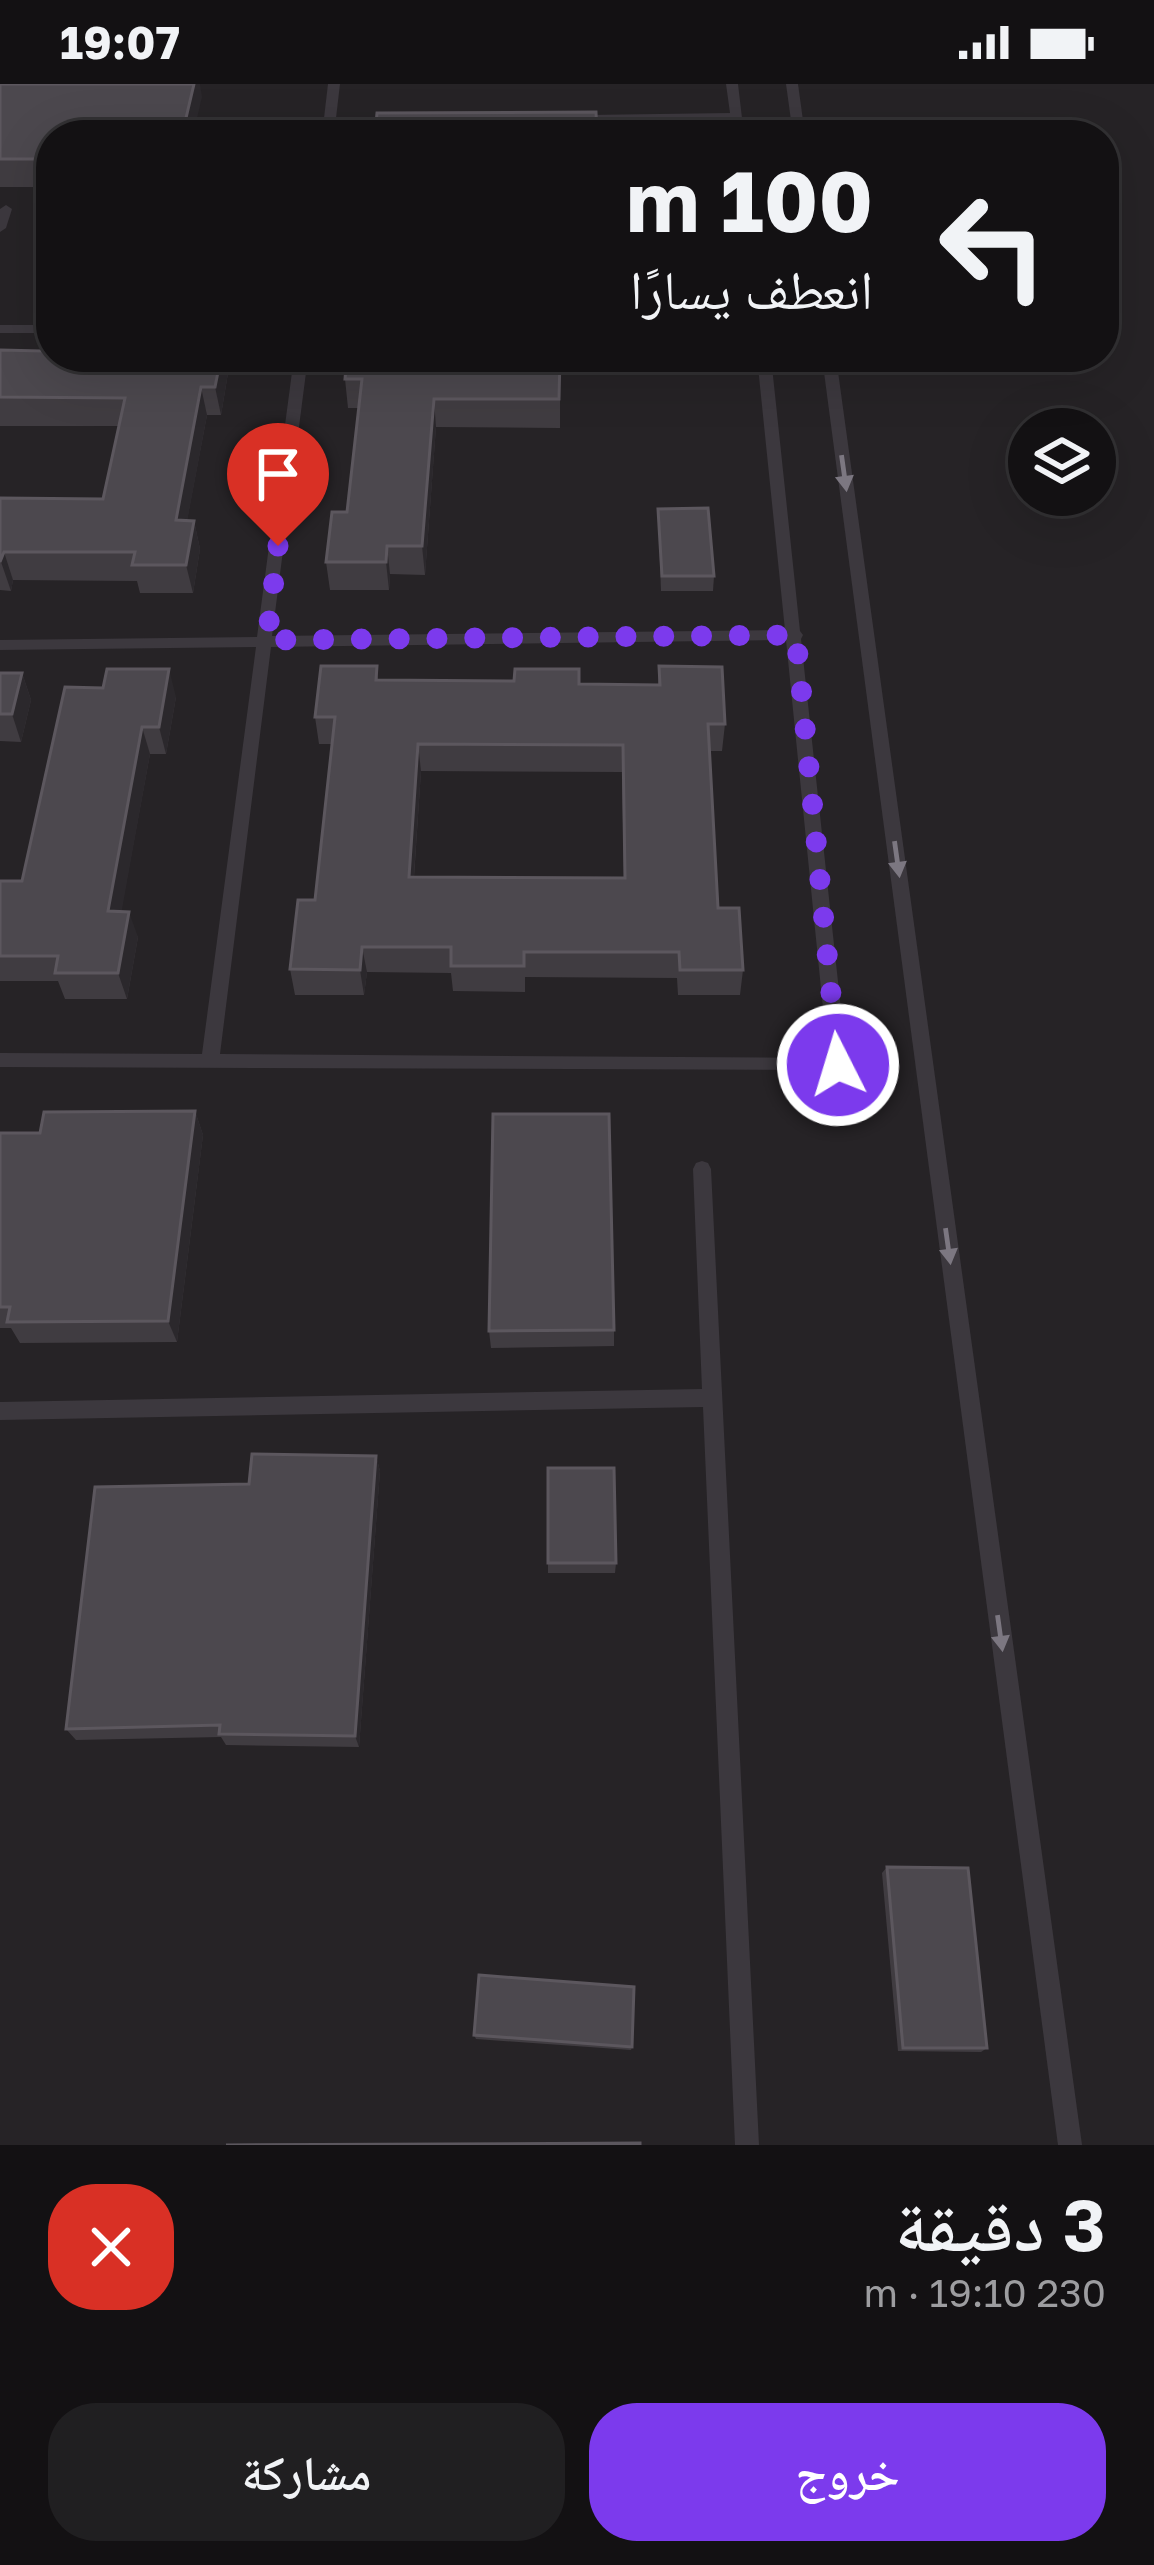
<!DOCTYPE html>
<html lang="ar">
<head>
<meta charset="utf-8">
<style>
  :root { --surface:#131113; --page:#201f21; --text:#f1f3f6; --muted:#9d9da0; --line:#323133; --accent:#7c3aed }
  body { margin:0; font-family:"Golos Text","Noto Naskh Arabic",sans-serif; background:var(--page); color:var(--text); direction:rtl; height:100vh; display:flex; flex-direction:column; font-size:45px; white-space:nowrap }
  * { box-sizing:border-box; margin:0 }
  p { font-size:39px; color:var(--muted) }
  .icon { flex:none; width:66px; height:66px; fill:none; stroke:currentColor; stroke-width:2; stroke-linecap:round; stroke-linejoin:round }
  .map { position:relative; height:2061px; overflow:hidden; direction:ltr }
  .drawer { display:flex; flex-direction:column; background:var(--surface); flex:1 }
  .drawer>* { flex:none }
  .hud { position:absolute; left:36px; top:36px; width:1083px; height:252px; border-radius:48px; box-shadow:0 12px 48px #0002,0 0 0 3px var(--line); direction:rtl; background:#131113; color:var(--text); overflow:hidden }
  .fabs { position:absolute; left:1008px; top:324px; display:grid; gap:24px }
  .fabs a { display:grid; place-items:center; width:108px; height:108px; border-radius:50%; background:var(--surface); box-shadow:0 12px 48px #0002,0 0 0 3px var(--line); font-size:60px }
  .pin { position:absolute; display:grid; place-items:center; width:102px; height:102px; color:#fff; margin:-123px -51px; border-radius:50% 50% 50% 0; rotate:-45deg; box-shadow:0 0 12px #0007 }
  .pin .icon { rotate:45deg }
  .me { position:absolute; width:132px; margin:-66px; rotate:355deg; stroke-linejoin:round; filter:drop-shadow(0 0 9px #0008) }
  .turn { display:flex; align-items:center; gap:42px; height:252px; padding:0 48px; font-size:54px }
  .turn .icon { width:156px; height:156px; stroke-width:2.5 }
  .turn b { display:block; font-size:84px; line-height:102px }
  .round { display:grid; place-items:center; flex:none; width:126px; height:126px; border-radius:48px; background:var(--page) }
  .overview { display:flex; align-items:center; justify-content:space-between; height:204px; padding:0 48px }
  h1 { font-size:72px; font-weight:600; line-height:90px }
  .button { display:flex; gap:24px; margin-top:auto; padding:24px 48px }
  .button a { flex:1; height:138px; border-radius:48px; background:var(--accent); color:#fff; font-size:48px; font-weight:600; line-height:138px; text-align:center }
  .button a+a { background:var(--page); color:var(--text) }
  .status { display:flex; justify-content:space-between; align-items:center; height:84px; padding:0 60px; background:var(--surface); direction:ltr }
  .status svg { height:33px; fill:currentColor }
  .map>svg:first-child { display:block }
</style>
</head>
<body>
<div class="status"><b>19:07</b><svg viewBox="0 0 49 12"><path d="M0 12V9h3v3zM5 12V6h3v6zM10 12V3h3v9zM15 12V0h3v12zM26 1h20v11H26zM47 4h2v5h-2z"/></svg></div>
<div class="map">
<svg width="1154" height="2061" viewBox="0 0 1154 2061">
  <rect width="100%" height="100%" fill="#191719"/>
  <path fill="#262326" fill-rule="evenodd" d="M 0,0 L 1154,0 L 1154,2061 L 0,2061 ZM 51,51 L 1104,51 L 1104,273 L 51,273 ZM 1029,345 L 1095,345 L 1095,411 L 1029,411 Z"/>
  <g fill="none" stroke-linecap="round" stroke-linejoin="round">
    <g fill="#3c383e" fill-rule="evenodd">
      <polygon points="328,0 340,0 334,51 322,51"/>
      <polygon points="726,0 738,0 744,51 732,51 730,36 587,37 581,34 587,31 730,29"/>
      <polygon points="786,0 798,0 805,51 793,51"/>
      <polygon points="6,121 12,125 6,144 0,148 0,125"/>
      <rect x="0" y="241" width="51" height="8"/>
      <path d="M 294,273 L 308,273 L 272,552 L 785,546 L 757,273 L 771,273 L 800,547 L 803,551 L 801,555 L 847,981 L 844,986 L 0,983 L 0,969 L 202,970 L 256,563 L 0,566 L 0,556 L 257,553 ZM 786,556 L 828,974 L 220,970 L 271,563 Z"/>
      <polygon points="822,273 836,273 1082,2061 1058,2061"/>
      <polygon points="702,1077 708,1079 711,1085 759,2061 735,2061 703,1323 0,1336 0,1318 702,1305 693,1085 696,1079"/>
    </g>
  </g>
  <g fill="#403c41" fill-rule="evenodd">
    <polygon points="0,0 202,13 51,51 51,103 0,103"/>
    <polygon points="0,266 51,273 228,289 221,331 207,331 187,436 194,437 200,465 193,509 140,509 137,497 13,496 11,507 0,506 0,414 103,415 119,342 0,342"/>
    <polygon points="560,273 560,344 436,343 425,491 390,490 389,506 330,506 326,478 347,428 359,324 348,324 345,295"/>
    <polygon points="658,425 714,492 713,507 661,507"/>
    <path d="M 377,582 L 378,596 L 658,601 L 659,582 L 725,640 L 722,667 L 710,667 L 718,824 L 743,886 L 740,911 L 678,911 L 677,894 L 525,893 L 525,908 L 453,907 L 451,889 L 367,888 L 364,911 L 295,911 L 290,885 L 315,816 L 332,660 L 319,660 L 315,633 ZM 421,687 L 622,688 L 624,794 L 414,793 Z"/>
    <polygon points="0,589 22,589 31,616 21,658 0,657"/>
    <polygon points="65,603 176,613 166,670 150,670 121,827 138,853 127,915 65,915 58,897 0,897 0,797 22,797"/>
    <polygon points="195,1027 203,1051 177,1258 20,1259 11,1244 0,1244 0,1049 40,1049"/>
    <polygon points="614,1246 614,1262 491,1264 489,1247"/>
    <polygon points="376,1372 380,1387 359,1663 226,1661 221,1653 76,1656 66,1645 249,1400"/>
    <polygon points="548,1384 616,1479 615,1489 548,1489"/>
    <polygon points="887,1783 987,1964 981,1968 898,1967 882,1789"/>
    <polygon points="474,1951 632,1963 631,1966 476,1955"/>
  </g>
  <g fill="#2b282c">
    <polygon points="194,0 200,0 202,13 193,51 182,51"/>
    <polygon points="221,273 225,273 228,289 221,331 215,303"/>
    <polygon points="201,303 207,331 182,465 176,436"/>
    <polygon points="434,315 436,343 425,491 422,462"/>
    <polygon points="194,437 200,465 193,509 186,481"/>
    <polygon points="387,462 390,490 389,506 386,478"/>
    <polygon points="4,468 13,496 11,507 1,478"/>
    <polygon points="169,585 176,613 166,670 159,643"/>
    <polygon points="22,589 31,616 21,658 12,630"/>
    <polygon points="142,643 150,670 117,853 108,827"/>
    <polygon points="418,660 421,687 412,819 409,793"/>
    <polygon points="129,828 138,853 127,915 118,889"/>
    <polygon points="362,863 367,888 364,911 360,886"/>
    <polygon points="195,1027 203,1051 177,1258 168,1237"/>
    <polygon points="376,1372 380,1387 359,1663 355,1652"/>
  </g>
  <g fill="#4c484e" stroke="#5c575e" stroke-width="3" fill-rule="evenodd">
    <polygon points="0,0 194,0 182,51 51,51 51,75 0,75"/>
    <polygon points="596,28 597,51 375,51 377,29"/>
    <polygon points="44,258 51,258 51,273 221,273 215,303 201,303 176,436 194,437 186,481 132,481 135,468 4,468 0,478 0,414 103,415 125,314 0,313 0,266 42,267"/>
    <polygon points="347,273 560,273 559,315 434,315 422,462 387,462 386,478 326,478 332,428 347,428 362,295 345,295"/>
    <polygon points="708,424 714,492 662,492 658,425"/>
    <path d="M 321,582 L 377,582 L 376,596 L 514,597 L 515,585 L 579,585 L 579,600 L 660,601 L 659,582 L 722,583 L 725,640 L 708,640 L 718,824 L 739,824 L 743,886 L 680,886 L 679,868 L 524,868 L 524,882 L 451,882 L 451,863 L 362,863 L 360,886 L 290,885 L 298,816 L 315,816 L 335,633 L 315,633 ZM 418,660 L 623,661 L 625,794 L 409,793 Z"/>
    <polygon points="107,585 169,585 159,643 142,643 108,827 129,828 118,889 55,889 58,872 0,872 0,797 22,797 65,603 103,604"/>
    <polygon points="0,589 22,589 12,630 0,630"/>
    <polygon points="195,1027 168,1237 7,1238 10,1223 0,1223 0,1049 40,1049 44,1028"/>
    <polygon points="493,1030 609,1030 614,1246 489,1247"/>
    <polygon points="252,1370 376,1372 355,1652 219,1650 220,1641 66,1645 95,1403 249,1400"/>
    <polygon points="548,1384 614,1384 616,1479 548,1479"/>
    <polygon points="887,1783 968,1784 987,1964 903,1964"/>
    <polygon points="479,1891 634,1903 632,1963 474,1951"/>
    <polygon points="640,2059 640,2061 226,2061"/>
  </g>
  <defs><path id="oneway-solid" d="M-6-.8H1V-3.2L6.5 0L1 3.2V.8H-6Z" transform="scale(3)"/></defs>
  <g fill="#7c7781">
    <use href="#oneway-solid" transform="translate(844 389) rotate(82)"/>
    <use href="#oneway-solid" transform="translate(897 775) rotate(82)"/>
    <use href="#oneway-solid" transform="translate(948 1162) rotate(82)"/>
    <use href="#oneway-solid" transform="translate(1000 1549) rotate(82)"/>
  </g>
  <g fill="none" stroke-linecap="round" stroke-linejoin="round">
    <polyline stroke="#7c3aed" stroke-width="21" stroke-dasharray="0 37.8" points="278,462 267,556 796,551 838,981"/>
  </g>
</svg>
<div class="fabs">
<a><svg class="icon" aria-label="layers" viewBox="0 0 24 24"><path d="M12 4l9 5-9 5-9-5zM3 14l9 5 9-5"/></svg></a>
</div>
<div class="pin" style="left:278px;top:462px;background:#d93025"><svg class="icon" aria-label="arrive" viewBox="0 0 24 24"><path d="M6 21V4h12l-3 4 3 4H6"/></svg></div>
<svg class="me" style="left:838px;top:981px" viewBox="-20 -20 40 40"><circle r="17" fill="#7c3aed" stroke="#fff" stroke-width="3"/><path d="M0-11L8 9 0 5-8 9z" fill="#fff"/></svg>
<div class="hud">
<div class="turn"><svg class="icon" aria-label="left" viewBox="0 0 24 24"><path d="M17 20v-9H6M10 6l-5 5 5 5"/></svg><div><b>100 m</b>انعطف يسارًا</div></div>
</div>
</div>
<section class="drawer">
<div class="overview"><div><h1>3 دقيقة</h1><p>230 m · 19:10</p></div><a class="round" style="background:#d93025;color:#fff"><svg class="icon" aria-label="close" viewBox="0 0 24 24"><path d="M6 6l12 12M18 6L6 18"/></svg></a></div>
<div class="button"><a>خروج</a><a>مشاركة</a></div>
</section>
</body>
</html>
